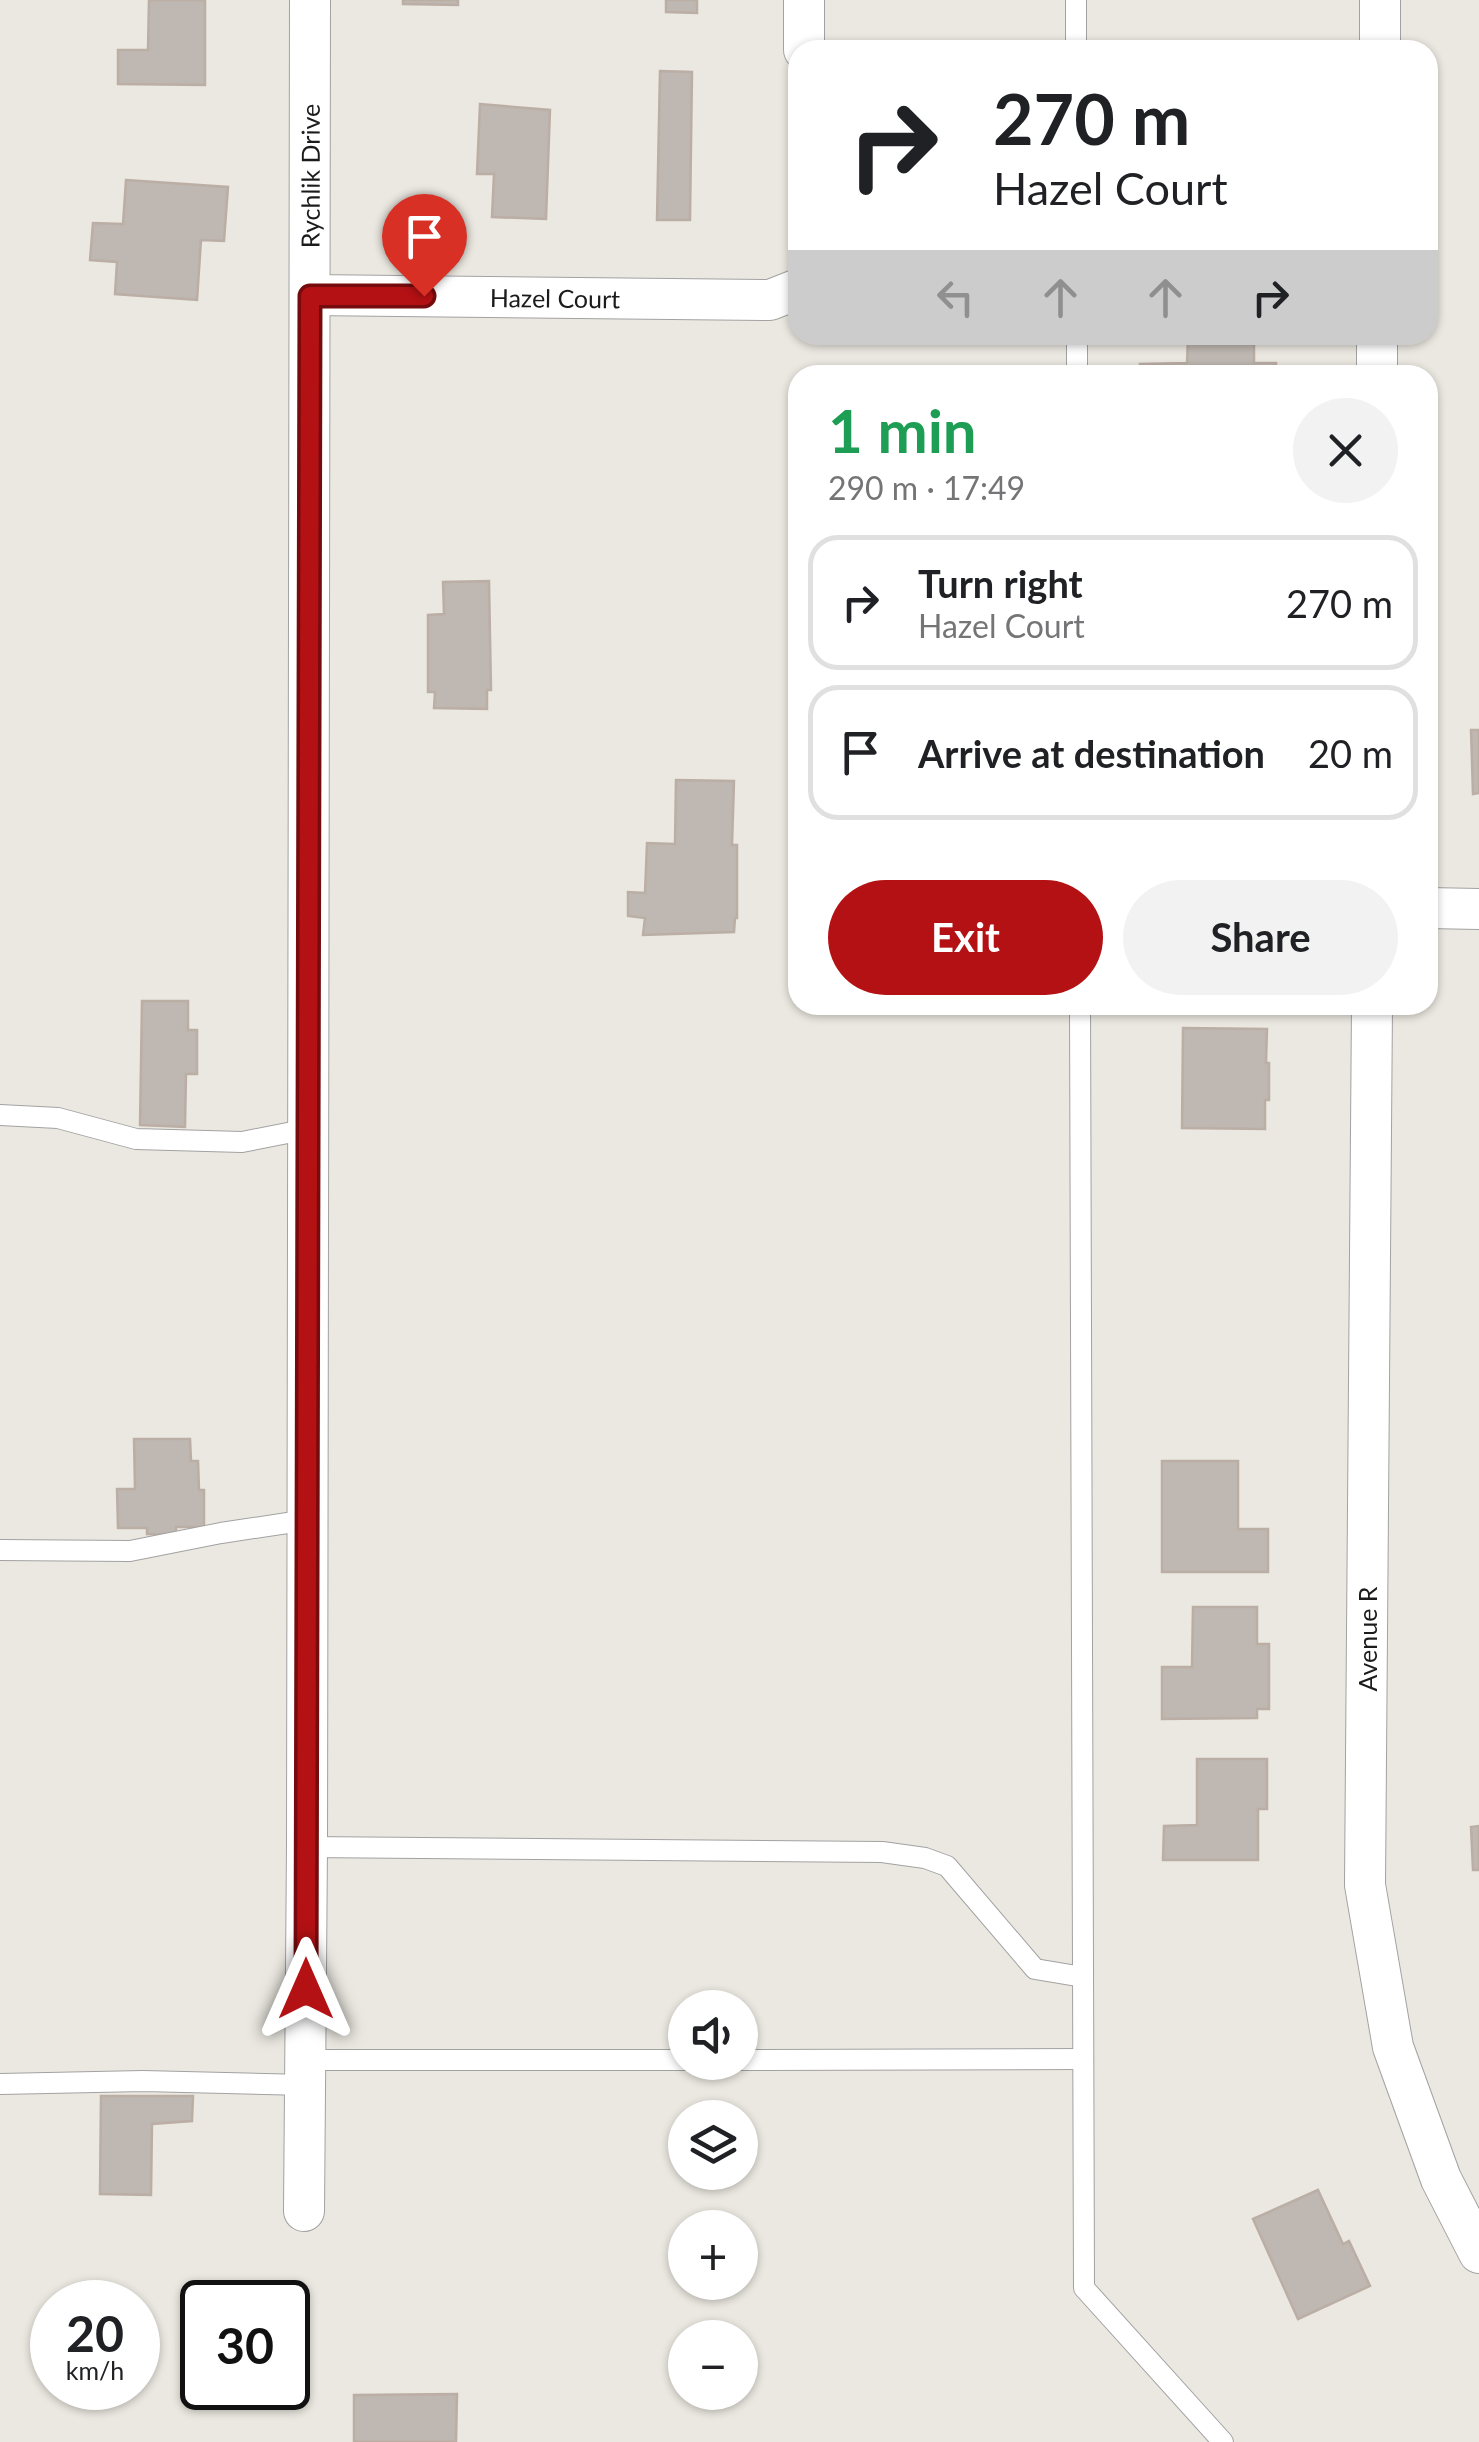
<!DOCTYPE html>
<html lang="en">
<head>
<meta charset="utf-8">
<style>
  :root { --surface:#fff; --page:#f2f2f2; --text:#202124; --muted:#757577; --line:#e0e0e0; --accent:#b41114 }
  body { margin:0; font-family:Lato,sans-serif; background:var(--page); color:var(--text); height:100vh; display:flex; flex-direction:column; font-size:38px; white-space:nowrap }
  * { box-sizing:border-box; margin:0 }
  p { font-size:32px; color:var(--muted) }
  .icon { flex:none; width:55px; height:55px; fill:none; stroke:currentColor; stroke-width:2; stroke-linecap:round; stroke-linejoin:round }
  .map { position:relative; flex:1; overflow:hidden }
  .details { position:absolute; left:788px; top:365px; width:650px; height:650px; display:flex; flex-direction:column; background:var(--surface); border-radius:30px; box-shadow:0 2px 8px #0004 }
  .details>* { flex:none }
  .top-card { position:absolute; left:788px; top:40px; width:650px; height:305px; border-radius:30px; box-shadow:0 2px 8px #0004; background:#fff; color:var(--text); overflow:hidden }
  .tools { position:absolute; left:668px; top:1990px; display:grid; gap:20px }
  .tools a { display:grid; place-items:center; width:90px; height:90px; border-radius:50%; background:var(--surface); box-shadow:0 2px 8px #0004; font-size:50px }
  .speed { position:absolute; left:30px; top:2280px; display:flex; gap:20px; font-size:50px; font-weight:700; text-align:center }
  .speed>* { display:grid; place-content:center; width:130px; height:130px; border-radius:50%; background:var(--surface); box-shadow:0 2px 8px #0004; line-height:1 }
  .speed small { font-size:25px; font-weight:400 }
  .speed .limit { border:5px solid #111; border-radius:15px; background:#fff; color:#111 }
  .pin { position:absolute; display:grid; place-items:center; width:85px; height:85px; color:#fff; margin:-102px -42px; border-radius:50% 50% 50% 0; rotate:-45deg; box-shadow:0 0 10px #0007 }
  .pin .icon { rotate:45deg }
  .me { position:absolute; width:110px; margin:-55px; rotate:0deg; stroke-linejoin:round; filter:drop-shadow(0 0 8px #0008) }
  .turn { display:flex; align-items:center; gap:35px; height:210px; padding:0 40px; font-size:45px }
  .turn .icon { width:130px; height:130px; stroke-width:2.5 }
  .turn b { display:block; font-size:70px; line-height:85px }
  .lanes { display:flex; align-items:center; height:95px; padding:0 40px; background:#0003; justify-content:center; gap:50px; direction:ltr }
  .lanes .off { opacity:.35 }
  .round { display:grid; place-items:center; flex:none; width:105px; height:105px; border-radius:52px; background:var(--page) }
  .headline { display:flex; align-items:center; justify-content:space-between; height:170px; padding:0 40px }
  h1 { font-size:60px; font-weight:700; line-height:75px; color:#1e9e55 }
  .primary-button { display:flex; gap:20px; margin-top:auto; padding:20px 40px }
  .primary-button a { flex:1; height:115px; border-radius:60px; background:var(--accent); color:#fff; font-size:40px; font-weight:700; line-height:115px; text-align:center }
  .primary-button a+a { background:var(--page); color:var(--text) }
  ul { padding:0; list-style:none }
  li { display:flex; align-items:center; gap:30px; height:135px; margin:0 20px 15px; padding:0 20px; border:5px solid var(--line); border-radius:30px }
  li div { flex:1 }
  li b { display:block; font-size:38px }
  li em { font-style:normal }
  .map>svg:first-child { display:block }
</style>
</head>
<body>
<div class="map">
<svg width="1479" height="2442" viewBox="0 0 1479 2442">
  <rect width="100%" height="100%" fill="#ebe8e1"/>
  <g fill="#bfb7b1" stroke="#bbaea5" stroke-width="2.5">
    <polygon points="149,0 205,0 205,85 118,84 118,50 148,50"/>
    <polygon points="403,0 458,0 458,5 403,4"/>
    <polygon points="666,0 697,0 697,13 666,12"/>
    <polygon points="660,71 692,72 690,220 657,220"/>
    <polygon points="480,104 550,110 546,219 492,217 494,174 477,174"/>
    <polygon points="126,180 228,187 224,241 201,240 197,300 115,294 117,262 90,260 93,223 123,224"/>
    <polygon points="1188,338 1254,339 1254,363 1276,363 1276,375 1140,375 1140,364 1187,363"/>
    <polygon points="489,581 491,690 487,690 487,709 434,708 435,692 428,692 428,615 444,614 443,582"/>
    <polygon points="1471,730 1479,730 1479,793 1473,794"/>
    <polygon points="676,780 734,781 732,845 737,845 737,918 735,918 734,932 643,935 645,918 628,916 628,892 645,893 647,843 675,844"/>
    <polygon points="142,1001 188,1001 188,1030 197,1030 197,1074 186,1074 185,1127 140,1125"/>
    <polygon points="1183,1028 1267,1029 1266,1063 1269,1063 1269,1100 1265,1100 1265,1129 1182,1128"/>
    <polygon points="134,1439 190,1439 191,1461 198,1461 199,1490 204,1490 204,1527 176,1527 176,1535 147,1534 147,1528 118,1528 117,1489 135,1489"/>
    <polygon points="1162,1461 1238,1461 1238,1529 1268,1529 1268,1572 1162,1572"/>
    <polygon points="1193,1607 1257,1607 1257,1644 1269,1644 1269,1709 1257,1709 1257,1718 1162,1719 1162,1667 1192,1667"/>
    <polygon points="1197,1759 1267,1759 1267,1809 1258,1809 1258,1860 1163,1860 1164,1826 1197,1825"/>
    <polygon points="1479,1826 1479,1870 1473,1870 1471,1827"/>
    <polygon points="101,2096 193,2096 192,2121 152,2124 151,2195 100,2194"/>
    <polygon points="1318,2190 1343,2244 1349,2241 1370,2286 1298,2319 1253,2219"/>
    <polygon points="457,2394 456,2442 354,2442 354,2395"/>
  </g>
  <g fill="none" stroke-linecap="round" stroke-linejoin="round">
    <defs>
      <g id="service">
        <polyline points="1076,0 1076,50"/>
        <polyline points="1077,335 1077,375"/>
        <polyline points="1080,1005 1084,2288 1223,2442"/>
        <polyline points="0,1115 58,1118 136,1139 242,1142 308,1129"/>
        <polyline points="0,1550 130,1551 221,1533 307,1520"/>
        <polyline points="307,1847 882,1852 925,1858 947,1866 1035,1969 1083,1977"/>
        <polyline points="306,2060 685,2060"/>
        <polyline points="740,2060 1083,2059"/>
        <polyline points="0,2084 143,2081 306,2085"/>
      </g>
      <g id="minor">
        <polyline points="804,50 804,0"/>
        <polyline points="1380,50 1380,0"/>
        <path id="s1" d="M 310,295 L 770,300 L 798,289"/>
        <polyline points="1377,375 1377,335"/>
        <polyline points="1428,908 1479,909"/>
        <polyline points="1372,1005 1365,1885 1393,2047 1441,2179 1479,2253"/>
        <path id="s2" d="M 304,2211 L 307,1847 L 310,0"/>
      </g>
    </defs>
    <use href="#service" stroke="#a2a2a2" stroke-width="22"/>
    <use href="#minor" stroke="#a2a2a2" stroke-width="42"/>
    <use href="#service" stroke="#fff" stroke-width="20"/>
    <use href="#minor" stroke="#fff" stroke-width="40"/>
  </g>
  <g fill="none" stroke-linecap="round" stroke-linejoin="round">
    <defs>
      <polyline id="route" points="306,1989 310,296 424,296"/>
    </defs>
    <use href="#route" stroke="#750b0d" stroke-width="25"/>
    <use href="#route" stroke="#b41114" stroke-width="18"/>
  </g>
  <g text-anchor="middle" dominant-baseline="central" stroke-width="9" stroke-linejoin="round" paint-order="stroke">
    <g font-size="25" fill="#1b1b1b" stroke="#fff">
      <text stroke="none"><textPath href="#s2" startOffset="2035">Rychlik Drive</textPath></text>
      <text stroke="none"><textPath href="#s1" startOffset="245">Hazel Court</textPath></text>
      <text transform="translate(1367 1639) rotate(-90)">Avenue R</text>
    </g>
  </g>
</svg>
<div class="tools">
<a><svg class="icon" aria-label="sound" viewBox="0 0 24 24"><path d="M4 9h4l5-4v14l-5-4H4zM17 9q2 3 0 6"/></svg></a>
<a><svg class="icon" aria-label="layers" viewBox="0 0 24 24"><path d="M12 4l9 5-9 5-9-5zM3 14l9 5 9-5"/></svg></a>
<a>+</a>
<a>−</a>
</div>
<div class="speed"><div>20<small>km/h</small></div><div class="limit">30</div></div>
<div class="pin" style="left:424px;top:296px;background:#d93025"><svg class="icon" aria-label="arrive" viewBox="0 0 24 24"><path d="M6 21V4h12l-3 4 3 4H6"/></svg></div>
<svg class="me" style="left:306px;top:1989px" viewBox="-20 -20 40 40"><path d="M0-17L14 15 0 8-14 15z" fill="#b41114" stroke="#fff" stroke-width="4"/></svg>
<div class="top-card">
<div class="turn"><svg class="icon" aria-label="right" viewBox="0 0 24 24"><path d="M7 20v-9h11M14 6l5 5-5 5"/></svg><div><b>270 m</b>Hazel Court</div></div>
<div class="lanes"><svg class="icon off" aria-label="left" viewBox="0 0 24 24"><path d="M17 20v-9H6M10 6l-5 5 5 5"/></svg><svg class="icon off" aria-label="ahead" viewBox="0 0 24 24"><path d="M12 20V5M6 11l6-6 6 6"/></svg><svg class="icon off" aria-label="ahead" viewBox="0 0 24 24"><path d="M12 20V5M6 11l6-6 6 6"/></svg><svg class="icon" aria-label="right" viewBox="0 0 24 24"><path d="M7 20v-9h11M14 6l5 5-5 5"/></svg></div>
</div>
<section class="details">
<div class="headline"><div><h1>1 min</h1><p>290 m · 17:49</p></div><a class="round"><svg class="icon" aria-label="close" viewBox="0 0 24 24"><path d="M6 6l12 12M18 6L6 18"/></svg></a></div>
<ul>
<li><svg class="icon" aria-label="right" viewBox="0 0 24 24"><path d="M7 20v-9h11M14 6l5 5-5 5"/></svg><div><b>Turn right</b><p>Hazel Court</p></div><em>270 m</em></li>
<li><svg class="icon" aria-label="arrive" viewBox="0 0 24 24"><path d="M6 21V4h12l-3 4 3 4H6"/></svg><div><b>Arrive at destination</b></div><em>20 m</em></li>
</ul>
<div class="primary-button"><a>Exit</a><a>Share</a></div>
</section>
</div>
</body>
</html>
